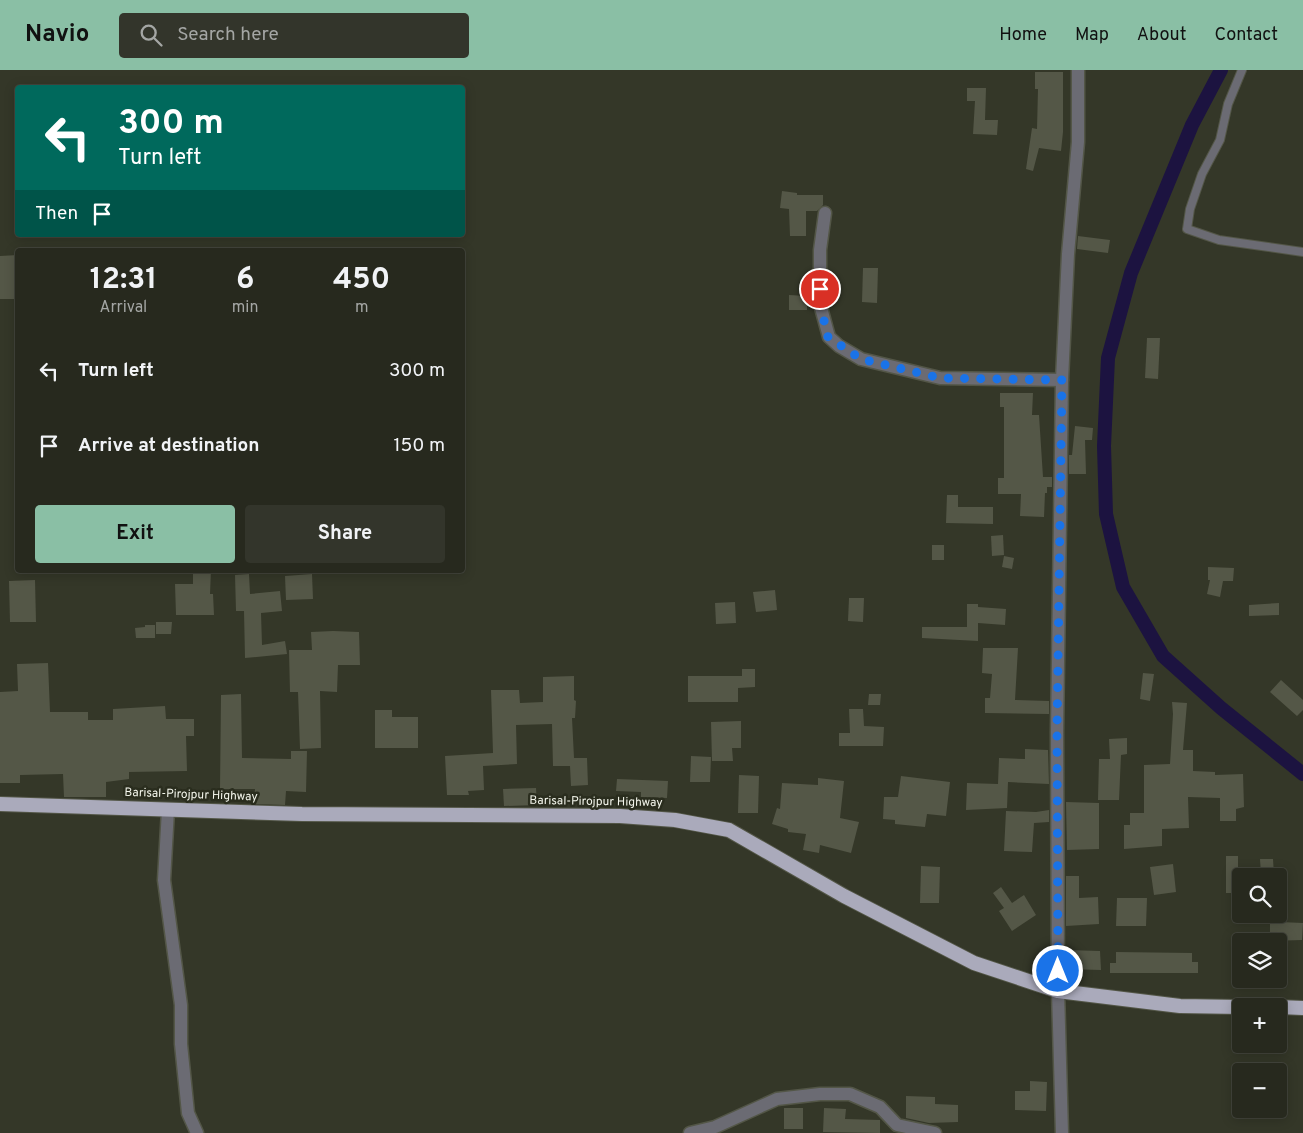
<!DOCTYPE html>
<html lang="en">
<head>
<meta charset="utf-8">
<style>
  :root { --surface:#27291e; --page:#33352b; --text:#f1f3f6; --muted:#a4a6a4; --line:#43453c; --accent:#8abfa5 }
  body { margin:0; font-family:Overpass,sans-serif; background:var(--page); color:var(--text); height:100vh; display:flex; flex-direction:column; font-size:19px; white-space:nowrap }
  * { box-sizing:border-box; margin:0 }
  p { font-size:16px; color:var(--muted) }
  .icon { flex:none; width:28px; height:28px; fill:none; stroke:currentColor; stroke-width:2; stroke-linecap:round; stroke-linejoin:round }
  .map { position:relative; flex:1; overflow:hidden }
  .panel { position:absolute; left:15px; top:178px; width:450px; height:325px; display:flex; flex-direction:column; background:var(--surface); border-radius:5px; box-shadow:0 2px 12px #0003,0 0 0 1px var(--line) }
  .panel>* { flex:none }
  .top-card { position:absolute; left:15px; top:15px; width:450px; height:152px; border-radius:5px; box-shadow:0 2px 12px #0003,0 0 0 1px var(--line); background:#00695c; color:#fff; overflow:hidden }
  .controls { position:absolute; left:1232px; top:798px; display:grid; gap:10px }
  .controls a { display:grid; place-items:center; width:55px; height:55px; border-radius:5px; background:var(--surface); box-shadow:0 2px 12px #0003,0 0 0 1px var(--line); font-size:25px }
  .pin { position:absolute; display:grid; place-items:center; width:42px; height:42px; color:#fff; margin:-21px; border:2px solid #fff; border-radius:50%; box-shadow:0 1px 5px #0007 }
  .me { position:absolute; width:55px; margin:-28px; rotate:0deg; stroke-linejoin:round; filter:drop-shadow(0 0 4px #0008) }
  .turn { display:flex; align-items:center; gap:18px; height:105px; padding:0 20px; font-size:22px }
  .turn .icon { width:65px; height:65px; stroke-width:2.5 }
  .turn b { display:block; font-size:35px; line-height:42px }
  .then { display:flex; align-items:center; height:48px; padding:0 20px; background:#0003; gap:10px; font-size:19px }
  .eta { display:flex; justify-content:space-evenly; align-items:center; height:85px; text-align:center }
  .eta b { font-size:30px; font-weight:700; line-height:35px }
  .action { display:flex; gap:10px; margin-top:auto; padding:10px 20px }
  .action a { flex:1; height:58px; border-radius:5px; background:var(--accent); color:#111; font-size:20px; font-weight:700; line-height:58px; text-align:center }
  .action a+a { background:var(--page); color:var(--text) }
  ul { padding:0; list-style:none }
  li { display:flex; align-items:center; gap:15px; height:75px; padding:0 20px }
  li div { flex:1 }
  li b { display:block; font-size:19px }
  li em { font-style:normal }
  header { display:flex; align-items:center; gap:30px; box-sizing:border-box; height:70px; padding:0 25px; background:var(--accent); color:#111 }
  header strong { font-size:24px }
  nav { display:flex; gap:28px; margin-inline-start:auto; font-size:18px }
  .search { width:350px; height:45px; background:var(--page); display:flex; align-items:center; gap:12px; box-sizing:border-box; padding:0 18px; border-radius:5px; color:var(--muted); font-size:19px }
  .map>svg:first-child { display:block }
</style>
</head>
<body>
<header>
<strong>Navio</strong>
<div class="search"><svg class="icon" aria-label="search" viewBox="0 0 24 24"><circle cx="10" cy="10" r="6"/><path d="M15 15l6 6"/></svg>Search here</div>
<nav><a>Home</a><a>Map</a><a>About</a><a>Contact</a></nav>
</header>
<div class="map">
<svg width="1303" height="1063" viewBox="0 0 1303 1063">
  <rect width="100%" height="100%" fill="#343728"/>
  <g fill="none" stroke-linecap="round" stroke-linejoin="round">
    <polyline stroke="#1c1340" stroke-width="14" points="1221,0 1192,55 1131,203 1108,288 1104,376 1106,444 1123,517 1163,586 1221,638 1303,704"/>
  </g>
  <g fill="#545747">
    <polygon points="1035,2 1063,2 1063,62 1061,81 1039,78 1033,101 1026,99 1032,58 1037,59 1038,19 1035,19"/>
    <polygon points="967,18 986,18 985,50 998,50 997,65 973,64 975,31 967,31"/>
    <polygon points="782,121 797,123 797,125 823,125 823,135 817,141 806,141 806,166 790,166 789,139 780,138"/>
    <polygon points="1078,166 1110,170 1108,183 1077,179"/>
    <polygon points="18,185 18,229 0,229 0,186"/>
    <polygon points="863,198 878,198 877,233 862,232"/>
    <polygon points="789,225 807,226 807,240 789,240"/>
    <polygon points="1147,268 1160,268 1158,309 1145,308"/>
    <polygon points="1000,323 1033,323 1032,345 1039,345 1043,407 1052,407 1052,417 1047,417 1047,423 1045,423 1044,447 1020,446 1021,424 998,424 998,408 1004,408 1004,337 1000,337"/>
    <polygon points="1075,356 1093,358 1092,370 1085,370 1086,404 1069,404 1069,385 1072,385"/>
    <polygon points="947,425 958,425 958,437 993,437 993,454 946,453"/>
    <polygon points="1003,465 1004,485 992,486 991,466"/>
    <rect x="932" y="475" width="12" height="15"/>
    <polygon points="1004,486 1014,488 1012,499 1002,497"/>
    <polygon points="1208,497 1234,498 1233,511 1223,511 1220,527 1207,524 1210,510 1208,510"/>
    <polygon points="193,500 211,500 210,524 213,524 214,545 176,545 175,514 193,514"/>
    <polygon points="249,504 250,524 280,521 282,541 261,543 262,575 285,571 287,584 245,588 244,541 236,541 235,505"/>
    <polygon points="312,504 313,529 286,530 285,506"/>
    <polygon points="35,510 36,552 10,552 9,511"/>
    <polygon points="775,520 777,540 756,542 753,522"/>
    <polygon points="849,528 864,528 863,552 848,551"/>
    <polygon points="735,532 736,553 716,554 715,533"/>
    <polygon points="1279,533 1279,545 1249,546 1249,535"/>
    <polygon points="967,534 978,534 978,537 1006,539 1005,555 978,553 978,571 922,568 922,557 967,557"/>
    <polygon points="156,552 172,552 171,564 156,564"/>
    <polygon points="145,555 155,555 155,568 136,568 135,558 145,557"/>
    <polygon points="333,561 359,562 360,595 338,595 337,622 320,621 321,678 300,679 298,622 290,622 289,580 312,580 311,562"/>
    <polygon points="983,578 1018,578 1015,630 1049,631 1049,644 985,643 985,628 990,628 992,604 982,603"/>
    <polygon points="48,593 50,642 88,642 88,650 113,650 113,639 165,636 166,649 194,649 194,666 186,666 187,701 129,702 129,709 106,712 106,727 64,727 63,704 20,705 20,713 0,713 0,622 18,621 17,594"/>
    <polygon points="742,599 755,599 755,617 738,618 738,632 688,632 688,606 742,606"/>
    <polygon points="1143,603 1154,604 1150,631 1140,629"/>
    <polygon points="574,606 574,630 576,631 575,648 572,648 574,688 587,688 588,715 571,716 570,696 553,696 552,654 516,655 517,694 483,696 484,720 468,721 469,725 447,725 445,686 493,683 491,620 519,620 520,633 543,632 543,607"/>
    <polygon points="1281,610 1303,630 1303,640 1297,646 1270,622"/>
    <polygon points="241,624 242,688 291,689 291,681 307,681 306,722 286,721 285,735 254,734 255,719 220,719 221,625"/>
    <polygon points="869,624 881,624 880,635 868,635"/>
    <polygon points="1172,632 1187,633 1183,680 1193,680 1193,701 1215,702 1215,705 1243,704 1244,737 1236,739 1236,751 1220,751 1220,728 1188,727 1189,758 1162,759 1162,776 1124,779 1124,755 1130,755 1130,743 1144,743 1144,695 1170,694 1173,644"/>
    <polygon points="849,639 863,639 864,656 884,657 883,676 839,676 839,663 850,663"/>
    <polygon points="375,640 392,640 392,647 418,647 418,678 375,678"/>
    <polygon points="741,651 741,678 732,678 733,691 712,691 711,652"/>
    <polygon points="1127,668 1127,684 1121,685 1119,730 1098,730 1099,689 1110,689 1109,669"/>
    <polygon points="1025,679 1048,680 1049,714 1008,712 1007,738 966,740 967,713 998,714 999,688 1025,689"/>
    <polygon points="691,686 711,687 710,712 690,712"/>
    <polygon points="739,705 759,706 758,743 738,743"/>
    <polygon points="901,706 950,712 946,746 927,744 925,757 895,754 895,750 883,749 884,727 898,727"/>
    <polygon points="818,708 844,711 840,748 859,752 851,783 820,775 819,783 803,780 806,764 788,762 788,759 772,754 777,738 780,739 782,713 818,715"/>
    <polygon points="617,709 668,711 667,728 641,727 641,722 616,721"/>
    <polygon points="536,718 537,735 504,736 503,719"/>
    <polygon points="1066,732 1099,733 1099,779 1067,780"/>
    <polygon points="1049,740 1049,752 1034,753 1032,782 1004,781 1006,741 1036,742"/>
    <polygon points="1226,786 1238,786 1238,797 1241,797 1241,823 1226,823"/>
    <polygon points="1260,789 1273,789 1274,806 1261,806"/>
    <polygon points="1173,794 1176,822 1154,825 1150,797"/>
    <polygon points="921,796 940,797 939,833 920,833"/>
    <polygon points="1066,806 1079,806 1079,828 1098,827 1099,854 1066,856"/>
    <polygon points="1001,817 1012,833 1024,825 1036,845 1012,861 999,841 1004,838 993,823"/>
    <polygon points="1117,828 1147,828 1146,856 1116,856"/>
    <polygon points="1270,844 1280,844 1280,852 1303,853 1302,870 1270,871"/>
    <polygon points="1066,880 1100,881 1101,900 1066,899"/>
    <polygon points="1116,882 1192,883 1192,892 1198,892 1198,903 1110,903 1110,893 1116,893"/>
    <polygon points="1030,1011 1047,1012 1046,1041 1015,1040 1015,1021 1030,1021"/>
    <polygon points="906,1026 935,1027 935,1034 958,1035 958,1052 929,1053 906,1048"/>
    <rect x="784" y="1038" width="19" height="21"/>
    <polygon points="824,1038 846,1039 845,1049 880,1050 880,1063 823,1062"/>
  </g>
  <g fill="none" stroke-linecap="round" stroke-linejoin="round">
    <defs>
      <polyline id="service" points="1242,0 1228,34 1220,70 1202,104 1190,139 1187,159 1219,170 1303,182"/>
      <g id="minor">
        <polyline points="825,143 820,180 820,234 829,267 839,276 861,289 940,308 1062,310"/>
        <polyline points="168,740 164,810 181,935 181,974 188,1043 197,1063"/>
        <polyline points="690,1063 715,1057 777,1029 820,1024 850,1024 880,1037 897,1055 935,1063"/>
        <polyline points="1062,1063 1058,921 1057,662 1062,310 1068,184 1078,72 1078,0"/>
      </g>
      <g id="trunk">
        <polyline points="0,734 302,744 620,746 675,750 729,760 844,826 974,893 1058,921 1180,936 1241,937"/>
        <polyline points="1279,937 1303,938"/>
      </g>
    </defs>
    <use href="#service" stroke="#535647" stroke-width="10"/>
    <use href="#minor" stroke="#535647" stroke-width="15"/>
    <use href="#trunk" stroke="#535647" stroke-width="16"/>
    <use href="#service" stroke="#6b6b73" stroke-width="8"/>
    <use href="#minor" stroke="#6b6b73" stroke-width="12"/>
    <use href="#trunk" stroke="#aab" stroke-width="14"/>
  </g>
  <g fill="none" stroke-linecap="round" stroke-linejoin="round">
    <polyline stroke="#1a73e8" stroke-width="9" stroke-dasharray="0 16.2" points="820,219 820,234 828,267 861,289 940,308 1062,310 1057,662 1058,901"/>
  </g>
  <g text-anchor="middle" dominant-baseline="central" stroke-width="5" stroke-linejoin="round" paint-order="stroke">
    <g font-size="12" fill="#f4f6ec" stroke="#2a2d1e">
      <text transform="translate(191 725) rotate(2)">Barisal-Pirojpur Highway</text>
      <text transform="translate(596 732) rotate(1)">Barisal-Pirojpur Highway</text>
    </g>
  </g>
</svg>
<div class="controls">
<a><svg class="icon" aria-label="search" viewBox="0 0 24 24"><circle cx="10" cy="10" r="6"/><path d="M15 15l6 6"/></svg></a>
<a><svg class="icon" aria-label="layers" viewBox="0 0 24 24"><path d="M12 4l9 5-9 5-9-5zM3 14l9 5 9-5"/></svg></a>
<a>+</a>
<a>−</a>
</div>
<div class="pin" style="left:820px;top:219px;background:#d93025"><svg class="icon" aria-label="arrive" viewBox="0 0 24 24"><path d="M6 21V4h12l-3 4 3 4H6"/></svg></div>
<svg class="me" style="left:1058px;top:901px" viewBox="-20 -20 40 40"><circle r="17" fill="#1a73e8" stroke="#fff" stroke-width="3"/><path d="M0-11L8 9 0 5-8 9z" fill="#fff"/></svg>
<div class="top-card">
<div class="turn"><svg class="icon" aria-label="left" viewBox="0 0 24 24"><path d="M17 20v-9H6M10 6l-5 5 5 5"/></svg><div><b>300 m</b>Turn left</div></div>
<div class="then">Then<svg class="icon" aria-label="arrive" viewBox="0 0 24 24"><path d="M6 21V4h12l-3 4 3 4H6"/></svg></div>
</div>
<section class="panel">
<div class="eta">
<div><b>12:31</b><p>Arrival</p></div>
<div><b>6</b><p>min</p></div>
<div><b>450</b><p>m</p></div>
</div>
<ul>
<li><svg class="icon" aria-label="left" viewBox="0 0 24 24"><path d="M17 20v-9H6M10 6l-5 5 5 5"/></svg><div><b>Turn left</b></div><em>300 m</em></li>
<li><svg class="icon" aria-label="arrive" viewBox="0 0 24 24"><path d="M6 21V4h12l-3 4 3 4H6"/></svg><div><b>Arrive at destination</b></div><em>150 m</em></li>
</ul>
<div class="action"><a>Exit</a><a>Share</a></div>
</section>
</div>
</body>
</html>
